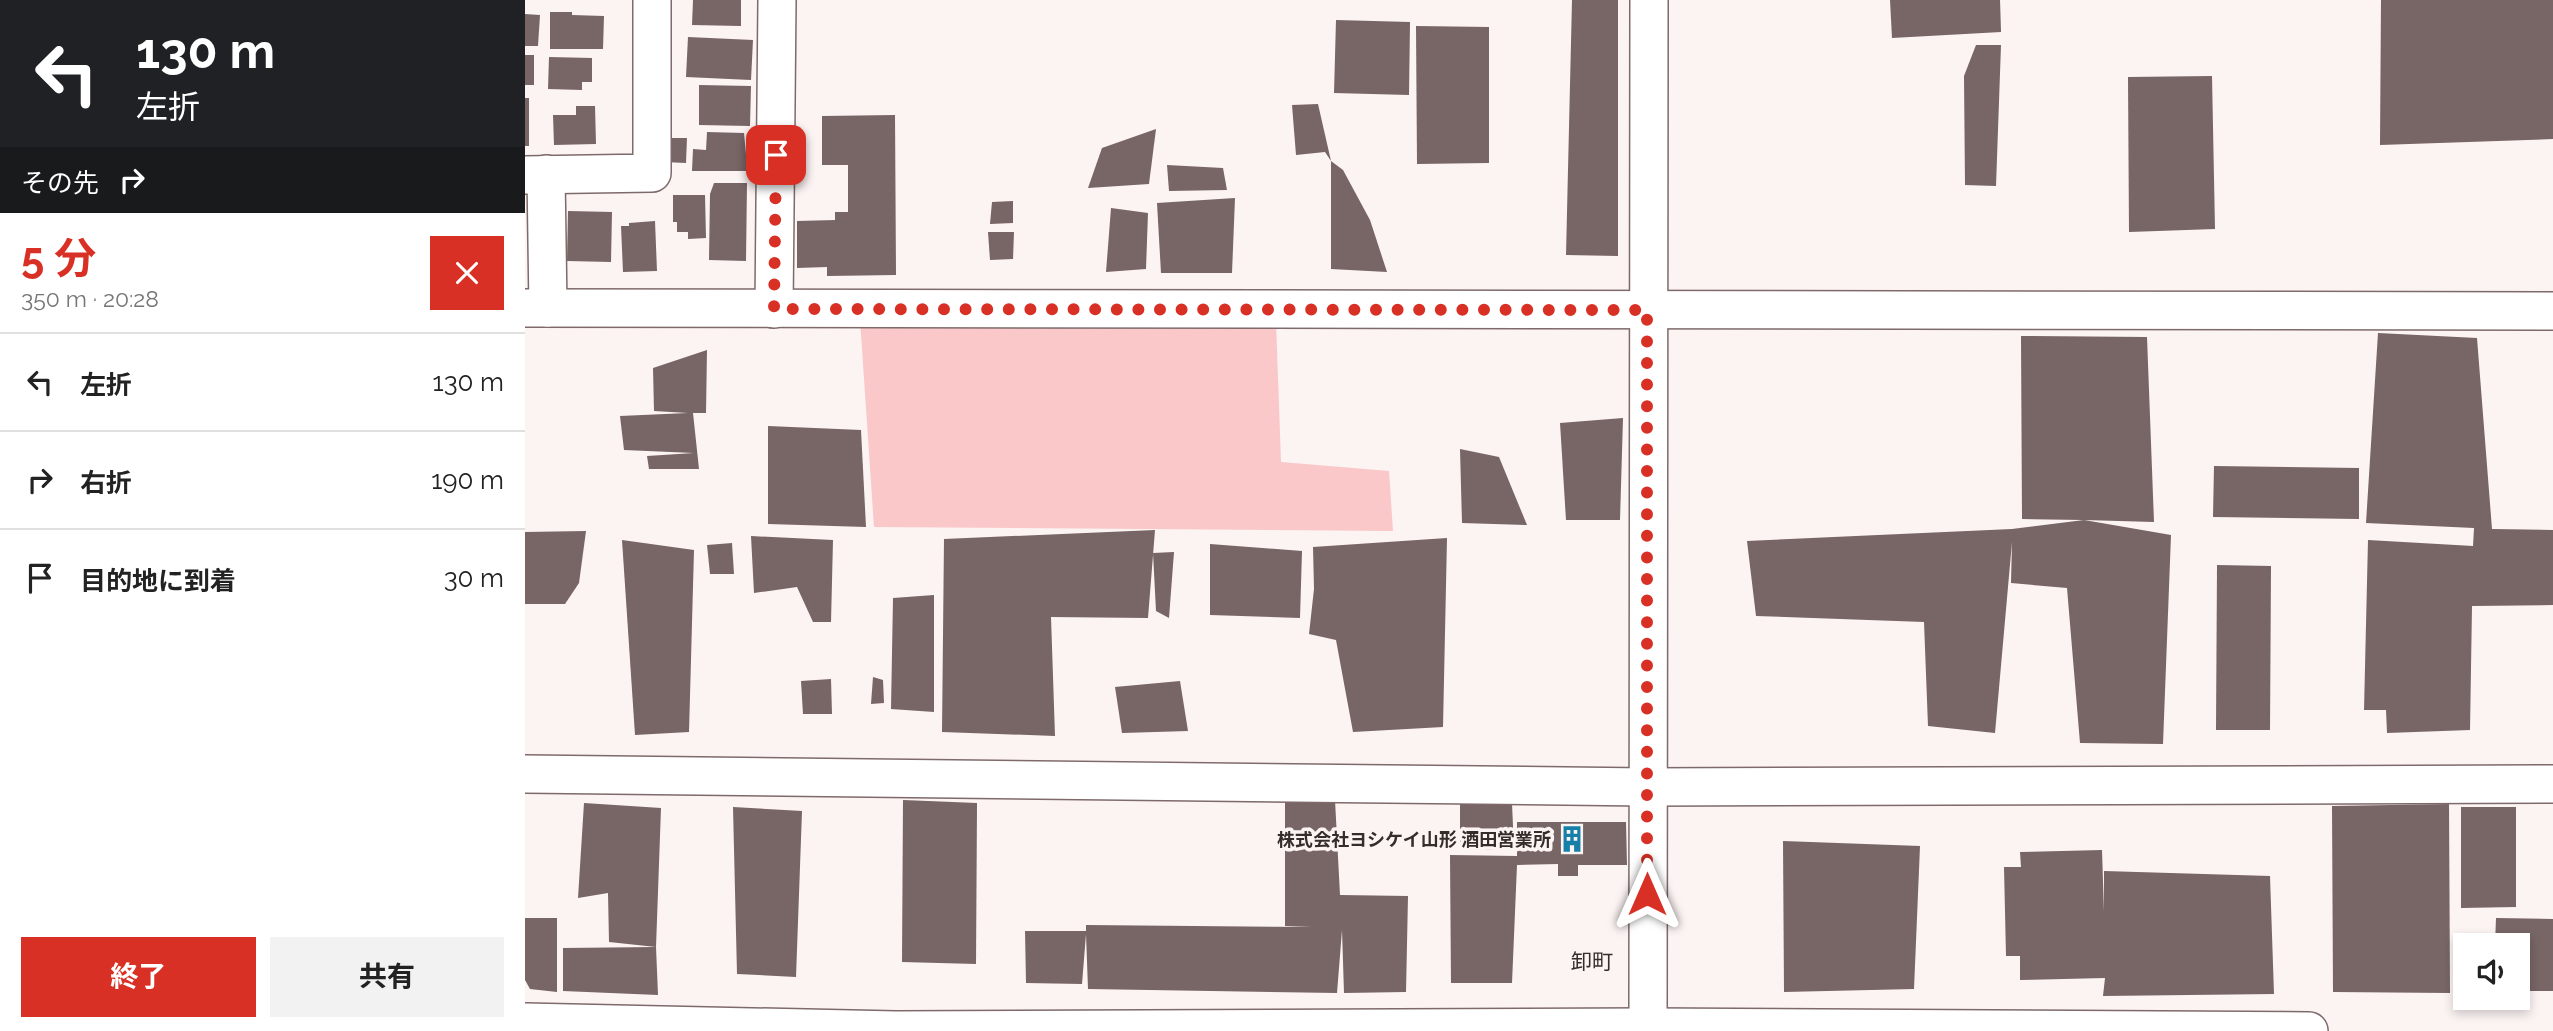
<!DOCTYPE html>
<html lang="ja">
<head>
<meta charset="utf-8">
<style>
  :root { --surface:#fff; --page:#f2f2f2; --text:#222; --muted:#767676; --line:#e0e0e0; --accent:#d93025 }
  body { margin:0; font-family:Raleway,"Noto Sans JP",sans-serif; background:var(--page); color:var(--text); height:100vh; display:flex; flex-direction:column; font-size:26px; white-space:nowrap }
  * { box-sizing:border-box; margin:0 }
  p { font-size:23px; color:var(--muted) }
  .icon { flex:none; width:38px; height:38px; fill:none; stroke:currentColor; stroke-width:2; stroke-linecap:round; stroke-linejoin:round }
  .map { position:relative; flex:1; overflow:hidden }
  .panel { display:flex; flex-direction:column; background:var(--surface); width:525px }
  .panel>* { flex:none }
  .hud { background:#202124; color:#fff; overflow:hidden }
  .tools { position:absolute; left:1928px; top:933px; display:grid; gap:14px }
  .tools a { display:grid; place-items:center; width:77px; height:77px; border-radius:0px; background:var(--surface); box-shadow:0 4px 10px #0003; font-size:35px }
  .pin { position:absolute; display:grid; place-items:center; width:60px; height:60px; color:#fff; margin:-30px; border-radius:14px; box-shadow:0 4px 10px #0006 }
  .me { position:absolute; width:77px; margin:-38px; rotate:0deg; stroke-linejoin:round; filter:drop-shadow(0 0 5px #0008) }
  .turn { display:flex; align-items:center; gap:24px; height:147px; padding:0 21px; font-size:32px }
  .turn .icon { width:91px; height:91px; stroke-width:2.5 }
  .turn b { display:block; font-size:49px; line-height:60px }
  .then { display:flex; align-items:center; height:66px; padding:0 21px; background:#0003; gap:14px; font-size:26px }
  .round { display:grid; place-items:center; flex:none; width:74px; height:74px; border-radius:0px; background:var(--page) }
  .head { display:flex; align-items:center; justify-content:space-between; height:119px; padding:0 21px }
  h1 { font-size:42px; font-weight:700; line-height:52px; color:var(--accent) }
  .primary-button { display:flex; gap:14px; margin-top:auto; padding:14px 21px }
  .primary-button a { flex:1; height:80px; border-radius:0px; background:var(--accent); color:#fff; font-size:28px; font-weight:700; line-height:80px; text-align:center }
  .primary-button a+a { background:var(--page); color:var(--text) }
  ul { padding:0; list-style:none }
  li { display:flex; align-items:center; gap:21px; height:98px; padding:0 21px; border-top:2px solid var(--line) }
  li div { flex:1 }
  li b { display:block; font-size:26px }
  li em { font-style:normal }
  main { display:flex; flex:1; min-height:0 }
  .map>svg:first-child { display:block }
</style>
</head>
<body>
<main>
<section class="panel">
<div class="hud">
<div class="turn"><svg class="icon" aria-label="left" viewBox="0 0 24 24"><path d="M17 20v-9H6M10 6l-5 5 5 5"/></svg><div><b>130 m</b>左折</div></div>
<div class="then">その先<svg class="icon" aria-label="right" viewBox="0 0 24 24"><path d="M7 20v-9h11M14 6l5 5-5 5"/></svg></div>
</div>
<div class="head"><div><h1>5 分</h1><p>350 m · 20:28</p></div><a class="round" style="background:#d93025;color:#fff"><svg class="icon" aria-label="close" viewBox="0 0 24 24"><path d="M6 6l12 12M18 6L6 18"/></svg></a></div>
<ul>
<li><svg class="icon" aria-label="left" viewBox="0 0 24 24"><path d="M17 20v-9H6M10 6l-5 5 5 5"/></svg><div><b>左折</b></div><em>130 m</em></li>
<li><svg class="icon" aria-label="right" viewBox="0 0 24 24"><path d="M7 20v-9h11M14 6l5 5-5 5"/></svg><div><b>右折</b></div><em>190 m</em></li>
<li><svg class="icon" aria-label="arrive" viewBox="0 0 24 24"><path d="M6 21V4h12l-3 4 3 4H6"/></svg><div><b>目的地に到着</b></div><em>30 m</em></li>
</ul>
<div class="primary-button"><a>終了</a><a>共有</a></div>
</section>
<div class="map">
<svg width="2028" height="1031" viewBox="0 0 2028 1031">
  <rect width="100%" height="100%" fill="#fcf3f3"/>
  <polygon fill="#fac8c8" points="335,319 751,320 756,462 864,471 868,531 349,527"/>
  <g fill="#786565">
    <polygon points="168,0 216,0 216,26 167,25"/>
    <polygon points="1047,0 1093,0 1093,256 1041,255"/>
    <polygon points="1365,0 1475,0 1476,32 1367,38"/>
    <polygon points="1856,0 2028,0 2028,139 1855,145"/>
    <polygon points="25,12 47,12 47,15 79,16 78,49 25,49"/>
    <polygon points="0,14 15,15 13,46 0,46"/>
    <polygon points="811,20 885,22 884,95 809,93"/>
    <polygon points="891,26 964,27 964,163 892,164"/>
    <polygon points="163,37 228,40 226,80 161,77"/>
    <polygon points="1451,45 1476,45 1471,186 1440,185 1439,76"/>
    <rect x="0" y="55" width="9" height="30"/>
    <polygon points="24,57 67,58 67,82 57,82 57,90 23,89"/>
    <polygon points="1687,76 1690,229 1604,232 1603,77"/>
    <polygon points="174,85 226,86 225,126 174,125"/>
    <rect x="0" y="98" width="4" height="48"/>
    <polygon points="793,104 806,161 800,152 771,155 767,105"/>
    <polygon points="51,106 70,106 71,144 29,145 28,115 51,115"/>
    <polygon points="370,115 371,275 302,276 302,267 272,268 272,221 310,220 310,212 323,212 323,165 297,165 297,116"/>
    <polygon points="631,129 624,184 563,188 577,148"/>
    <polygon points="182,132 219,133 221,154 225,156 225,171 167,171 168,149 181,150"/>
    <polygon points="140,138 162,138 161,163 139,162"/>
    <polygon points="806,161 818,170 845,220 862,272 806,269"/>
    <polygon points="642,165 698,168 702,190 644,191"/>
    <polygon points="189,183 222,183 221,261 184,260 185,194"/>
    <polygon points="148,195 180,195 181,238 163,239 163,232 152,232 152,222 148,222"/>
    <polygon points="710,198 707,273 636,273 632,203"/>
    <polygon points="488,201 488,223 465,224 467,202"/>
    <polygon points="586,208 623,213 621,269 581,272"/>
    <polygon points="43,211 87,212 86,262 42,261"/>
    <polygon points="130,221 132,271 98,272 96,226 104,226 104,223"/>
    <polygon points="463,232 489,232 488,259 465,260"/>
    <polygon points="1853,333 1952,338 1967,529 2028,530 2028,605 1947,606 1945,730 1862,733 1861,710 1839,710 1843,540 1948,546 1949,528 1841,523"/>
    <polygon points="1496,336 1622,337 1629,522 1559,520 1646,535 1638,744 1555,743 1542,588 1486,583 1487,542 1470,733 1403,726 1399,622 1231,616 1222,541 1487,529 1559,520 1497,519"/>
    <polygon points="182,350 181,413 168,413 174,469 124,469 122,456 169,453 99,450 95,416 163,413 129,411 128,368"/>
    <polygon points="1098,418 1095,520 1041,520 1035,423"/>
    <polygon points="243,426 336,430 341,527 243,524"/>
    <polygon points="935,449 974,457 1002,525 937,523"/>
    <polygon points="1689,466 1834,468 1834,519 1688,517"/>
    <polygon points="630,530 623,618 526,617 530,736 417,732 419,539"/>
    <polygon points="61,531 54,583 40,604 0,604 0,532"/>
    <polygon points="226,536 308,540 306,622 288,622 272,587 229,593"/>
    <polygon points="922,538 918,727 828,732 811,640 784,634 789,589 788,547"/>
    <polygon points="97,540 169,550 164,732 110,735"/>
    <polygon points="207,543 209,574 185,574 182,545"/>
    <polygon points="685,544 777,551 775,618 685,615"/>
    <polygon points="649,552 644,618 631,611 628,553"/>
    <polygon points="1692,565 1746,566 1745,730 1691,730"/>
    <polygon points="409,595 409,712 366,709 368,598"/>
    <polygon points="348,677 358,680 359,703 346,704"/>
    <polygon points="306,679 307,714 278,714 276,681"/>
    <polygon points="655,681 663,731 597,733 590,687"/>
    <polygon points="378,800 452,803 451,964 377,962"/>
    <polygon points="810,800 815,895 883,896 881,992 819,993 817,930 812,993 563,989 561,934 557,984 501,983 500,931 561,931 561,925 787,927 760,926 760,801"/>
    <polygon points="935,802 987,803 989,850 935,849"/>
    <polygon points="59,803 136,808 131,947 84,942 83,893 53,898"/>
    <polygon points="1924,804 1925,993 1808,992 1807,806"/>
    <polygon points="208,807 277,811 271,977 212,974"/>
    <polygon points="1936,807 1991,807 1991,907 1936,908"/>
    <polygon points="992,822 1101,822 1102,865 1053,865 1053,876 1033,876 1033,864 992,865 987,983 926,983 925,855 992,856"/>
    <polygon points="1258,841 1395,846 1389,989 1259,992"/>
    <polygon points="1577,850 1579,912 1579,871 1745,876 1749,994 1578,996 1580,978 1495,980 1495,956 1481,956 1479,867 1496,867 1495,852"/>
    <polygon points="0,918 32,918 32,992 5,989 0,980"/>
    <polygon points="1971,918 2028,919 2028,991 1993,991 1993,945 1970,945"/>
    <polygon points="131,947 133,995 38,991 38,948"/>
  </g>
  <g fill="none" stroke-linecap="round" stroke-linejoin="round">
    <defs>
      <g id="minor">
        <polyline points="21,174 23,308"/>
        <polyline points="0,175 127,173 127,0"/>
        <polyline points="0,308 2028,311"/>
        <polyline points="249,309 252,0"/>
        <polyline points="0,774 1122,787 2028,784"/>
        <polyline points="0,1022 371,1030 1123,1027 1784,1031"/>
        <polyline points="1123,1031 1124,0"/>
      </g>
    </defs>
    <use href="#minor" stroke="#7e6a6a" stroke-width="40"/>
    <use href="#minor" stroke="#fff" stroke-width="37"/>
  </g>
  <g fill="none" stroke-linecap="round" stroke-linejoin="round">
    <polyline stroke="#d93025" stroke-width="12" stroke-dasharray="0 21.6" points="251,155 249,309 1122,310 1122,894"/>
  </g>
  <defs>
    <symbol id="building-bare" viewBox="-9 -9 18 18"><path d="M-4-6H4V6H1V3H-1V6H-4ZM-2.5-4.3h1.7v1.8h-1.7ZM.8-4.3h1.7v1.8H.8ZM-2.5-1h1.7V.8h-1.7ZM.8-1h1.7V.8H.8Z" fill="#1780a9" stroke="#fcf3f3" stroke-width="2.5" paint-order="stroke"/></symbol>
  </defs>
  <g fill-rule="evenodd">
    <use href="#building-bare" x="1028" y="820" width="38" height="38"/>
  </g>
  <g text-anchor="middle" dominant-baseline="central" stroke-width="7" stroke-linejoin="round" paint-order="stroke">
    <g font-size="18" font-weight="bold" fill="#352c2c" stroke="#fcf3f3" text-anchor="end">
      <text x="1026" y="839">株式会社ヨシケイ山形 酒田営業所</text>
    </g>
    <g font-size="21" fill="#352c2c" stroke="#fcf3f3">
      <text x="1067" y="961">卸町</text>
    </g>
  </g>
</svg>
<div class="tools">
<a><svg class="icon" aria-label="sound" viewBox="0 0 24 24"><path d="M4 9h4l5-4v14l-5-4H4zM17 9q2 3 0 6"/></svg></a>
</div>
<div class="pin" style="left:251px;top:155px;background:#d93025"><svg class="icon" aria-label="arrive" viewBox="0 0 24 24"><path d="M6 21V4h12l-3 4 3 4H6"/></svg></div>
<svg class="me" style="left:1122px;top:894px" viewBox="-20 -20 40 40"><path d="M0-17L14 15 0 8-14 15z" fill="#d93025" stroke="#fff" stroke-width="4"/></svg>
</div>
</main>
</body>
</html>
